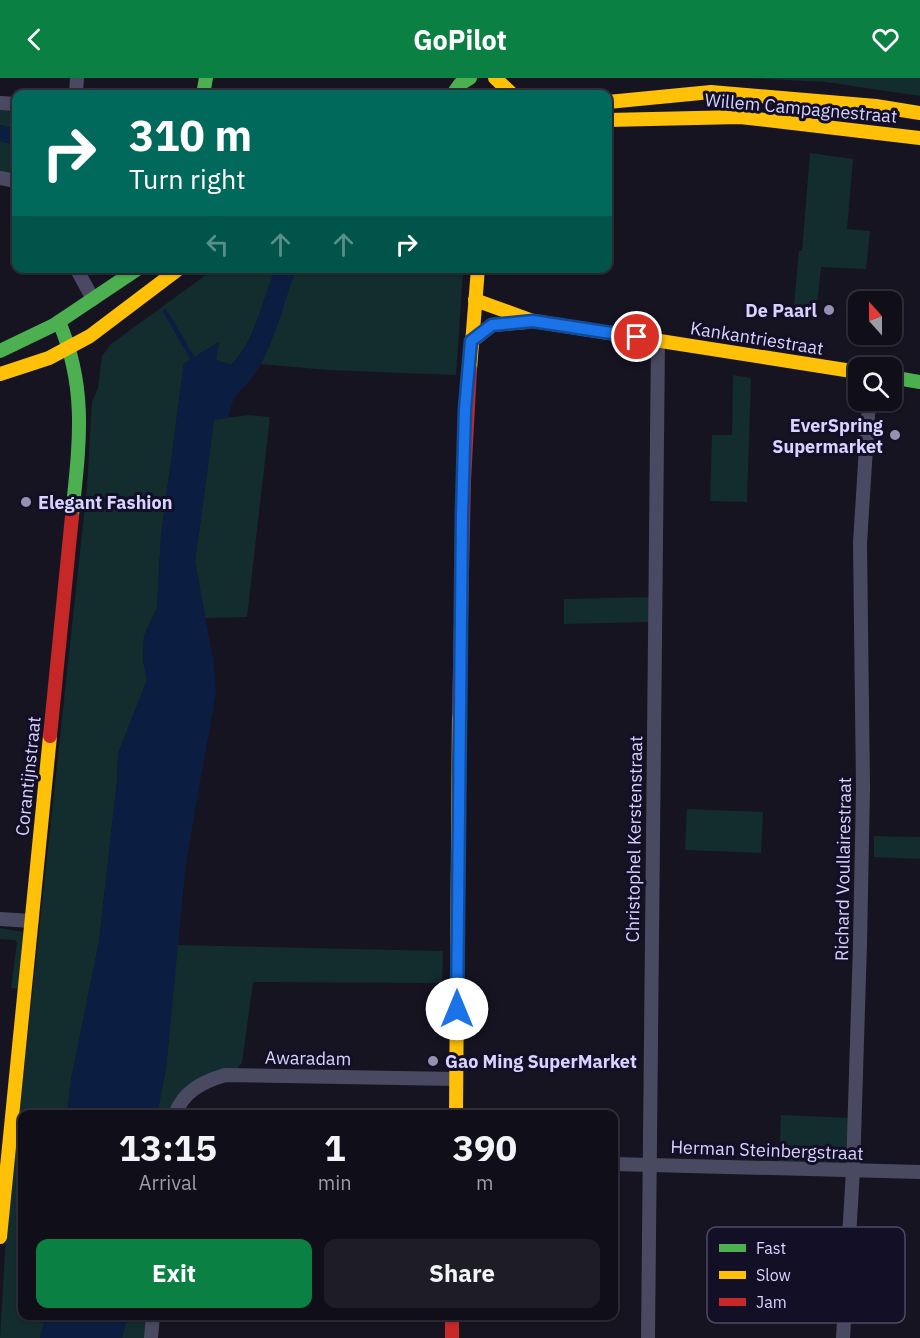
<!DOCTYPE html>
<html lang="en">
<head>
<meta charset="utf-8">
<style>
  :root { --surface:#100f19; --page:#1e1d26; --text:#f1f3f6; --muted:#9c9ca2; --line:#302f38; --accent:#0b8043 }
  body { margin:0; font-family:"IBM Plex Sans",sans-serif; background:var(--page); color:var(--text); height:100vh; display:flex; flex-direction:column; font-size:22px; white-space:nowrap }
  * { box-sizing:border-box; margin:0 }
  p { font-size:20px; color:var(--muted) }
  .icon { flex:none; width:33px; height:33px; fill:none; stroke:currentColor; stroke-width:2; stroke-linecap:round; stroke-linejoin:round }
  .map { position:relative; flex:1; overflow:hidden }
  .side { position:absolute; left:18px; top:1032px; width:600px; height:210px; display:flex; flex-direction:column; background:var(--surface); border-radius:12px; box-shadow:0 2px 4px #0004,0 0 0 2px var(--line) }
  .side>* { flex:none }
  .top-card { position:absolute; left:12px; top:12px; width:600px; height:183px; border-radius:12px; box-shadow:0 2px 4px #0004,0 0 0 2px var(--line); background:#00695c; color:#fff; overflow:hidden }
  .needle { width:39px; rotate:339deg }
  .fabs { position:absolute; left:848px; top:213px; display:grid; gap:12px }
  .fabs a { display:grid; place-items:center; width:54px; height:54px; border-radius:12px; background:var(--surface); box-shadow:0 2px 4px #0004,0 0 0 2px var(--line); font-size:30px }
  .pin { position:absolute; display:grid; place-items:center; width:51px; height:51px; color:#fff; margin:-26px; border:3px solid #fff; border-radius:50%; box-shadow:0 2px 6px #0007 }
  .me { position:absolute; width:66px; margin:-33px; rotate:0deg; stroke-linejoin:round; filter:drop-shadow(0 0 4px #0008) }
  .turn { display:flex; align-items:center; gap:21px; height:126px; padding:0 18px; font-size:27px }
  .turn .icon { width:78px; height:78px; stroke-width:2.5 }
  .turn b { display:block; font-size:42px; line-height:51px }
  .lanes { display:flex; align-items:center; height:57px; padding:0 18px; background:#0003; justify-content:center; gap:30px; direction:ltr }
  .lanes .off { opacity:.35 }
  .eta { display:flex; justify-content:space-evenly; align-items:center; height:102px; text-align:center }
  .eta b { font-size:36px; font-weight:800; line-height:42px }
  .button { display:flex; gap:12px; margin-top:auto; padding:12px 18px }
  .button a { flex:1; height:69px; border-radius:12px; background:var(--accent); color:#fff; font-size:24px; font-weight:800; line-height:69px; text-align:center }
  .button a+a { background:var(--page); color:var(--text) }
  header { display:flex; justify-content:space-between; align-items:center; height:78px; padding:0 18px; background:var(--accent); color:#fff; font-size:27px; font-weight:800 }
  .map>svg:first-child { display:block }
</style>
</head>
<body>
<header><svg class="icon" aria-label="back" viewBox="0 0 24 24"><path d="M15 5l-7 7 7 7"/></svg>GoPilot<svg class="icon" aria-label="heart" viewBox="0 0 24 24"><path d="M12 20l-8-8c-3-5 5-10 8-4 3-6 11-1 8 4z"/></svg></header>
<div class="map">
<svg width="920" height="1260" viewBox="0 0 920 1260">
  <rect width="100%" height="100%" fill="#161421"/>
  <g fill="#132c2d">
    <polygon points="749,0 920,0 920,18 825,4"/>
    <polygon points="0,31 16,32 16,51 0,47"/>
    <polygon points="0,63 16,67 16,97 0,96"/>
    <polygon points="810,75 853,81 847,151 870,153 866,191 821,189 817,229 794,227 799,173 802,173"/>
    <polygon points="437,190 463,195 456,297 327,292 260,286 296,191"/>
    <path d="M 214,191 L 276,191 C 261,223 257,261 231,287 L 216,282 L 219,264 L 184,286 L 161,458 L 157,530 L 144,558 L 143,581 L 147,602 L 118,676 L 117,703 L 99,864 L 71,1002 L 67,1036 L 22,1036 L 22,1238 L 46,1238 L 40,1260 L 0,1260 L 6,1159 L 87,409 L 92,324 L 98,310 L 102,278 L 111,266 Z"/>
    <polygon points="733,297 751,300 747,424 710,423 712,357 732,357"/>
    <polygon points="250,337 270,339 247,539 205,540 195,484 214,341"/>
    <polygon points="651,519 650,544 564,546 564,521"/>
    <polygon points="687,731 763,734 761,775 685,772"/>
    <polygon points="874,758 920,759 920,781 874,779"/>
    <polygon points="0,850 23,854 19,911 11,910 17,865 15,862 0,861"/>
    <polygon points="177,867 443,873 442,905 253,904 242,985 235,993 210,997 172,1036 157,1036 166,990"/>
    <polygon points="781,1037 851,1040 849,1083 846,1085 779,1086"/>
    <polygon points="127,1238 150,1238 147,1260 122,1260"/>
  </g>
  <g fill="#0b1e41">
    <polygon points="0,47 16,51 16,67 0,63"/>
    <path d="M 276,191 L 296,191 C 284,224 275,264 256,294 C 242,316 235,309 228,340 L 214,342 L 195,484 L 213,581 L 216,614 L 186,785 L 166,990 L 157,1036 L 67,1036 L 71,1002 L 99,864 L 117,703 L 118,676 L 147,602 L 143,581 L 144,558 L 157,530 L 161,458 L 184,285 L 219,264 L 216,282 L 231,287 C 258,261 260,223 276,191 Z"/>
    <polygon points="46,1238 127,1238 122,1260 40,1260"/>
  </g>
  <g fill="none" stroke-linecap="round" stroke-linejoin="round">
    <polyline stroke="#0b1e41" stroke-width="4.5" points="165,233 193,281"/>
    <g stroke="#4a4962" stroke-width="14">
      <polyline points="76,16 77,0"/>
      <polyline points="0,25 16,26"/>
      <polyline points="0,100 16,103"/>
      <polyline points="76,190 93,221"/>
      <polyline points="0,841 32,843"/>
      <path d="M 175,1036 C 184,1013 202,1004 225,997 L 456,1001"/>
      <polyline points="614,1086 920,1094"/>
      <polyline points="151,1260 153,1238"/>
      <polyline points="648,1260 658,262"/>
      <polyline points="843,1260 853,1092 860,866 863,710 860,465 869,322"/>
    </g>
    <g stroke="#4caf50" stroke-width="14">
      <polyline points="203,16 206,0"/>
      <polyline points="453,16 460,6 470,0"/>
      <path d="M 59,244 C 88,311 79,368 72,438"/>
      <polyline points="0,273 54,247 139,190"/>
      <polyline points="891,299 920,304"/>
    </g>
    <g stroke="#ffc107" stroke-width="14">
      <polyline points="495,0 512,16"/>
      <polyline points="608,24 711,14 876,28 920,35"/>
      <polyline points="608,42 740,39 920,60"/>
      <polyline points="475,222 533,243 858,294"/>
      <polyline points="472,263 492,247 526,244"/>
      <polyline points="470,291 478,190"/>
      <polyline points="0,296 49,280 90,258 180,190"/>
      <polyline points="456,1036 459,636"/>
      <polyline points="0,1159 50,658"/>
    </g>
    <g stroke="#c62828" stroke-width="14">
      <polyline points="459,636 464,402 470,291"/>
      <polyline points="50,658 72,438"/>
      <polyline points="452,1238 452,1260"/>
    </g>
  </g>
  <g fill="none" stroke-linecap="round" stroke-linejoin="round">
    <defs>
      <polyline id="route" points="457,931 462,437 465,331 471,263 492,247 533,243 637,259"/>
    </defs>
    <use href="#route" stroke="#114b97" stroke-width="15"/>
    <use href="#route" stroke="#1a73e8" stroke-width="10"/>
  </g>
  <g fill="#9591b1" stroke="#130f26" stroke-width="2">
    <circle cx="829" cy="232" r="6"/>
    <circle cx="895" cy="357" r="6"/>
    <circle cx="26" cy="424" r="6"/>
    <circle cx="433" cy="983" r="6"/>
  </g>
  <g text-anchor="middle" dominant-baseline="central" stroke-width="6" stroke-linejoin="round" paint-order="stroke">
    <g font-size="18" fill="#d9d4ff" stroke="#130f26">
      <text transform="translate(801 30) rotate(5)">Willem Campagnestraat</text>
      <text transform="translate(757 260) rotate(9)">Kankantriestraat</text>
      <text transform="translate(28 698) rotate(-84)">Corantijnstraat</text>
      <text transform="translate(634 761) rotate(-89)">Christophel Kerstenstraat</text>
      <text transform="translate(843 791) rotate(-89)">Richard Voullairestraat</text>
      <text transform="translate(308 980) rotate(1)">Awaradam</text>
      <text transform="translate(767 1072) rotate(2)">Herman Steinbergstraat</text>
    </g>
    <g font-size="18" font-weight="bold" fill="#d9d4ff" stroke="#130f26" text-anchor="end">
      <text x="817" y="232">De Paarl</text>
      <text x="883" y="347">EverSpring<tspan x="883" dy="21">Supermarket</tspan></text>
      <text x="38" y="424" text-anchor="start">Elegant Fashion</text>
      <text x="445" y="983" text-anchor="start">Gao Ming SuperMarket</text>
    </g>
  </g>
  <rect x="707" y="1149" width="198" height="96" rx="9" fill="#130f26" stroke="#4e4a67" stroke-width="1.5"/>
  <rect x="719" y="1166" width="27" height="8" fill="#4caf50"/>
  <rect x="719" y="1193" width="27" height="8" fill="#ffc107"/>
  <rect x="719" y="1220" width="27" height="8" fill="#c62828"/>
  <g font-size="16" fill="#d9d4ff">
    <text x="756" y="1176">Fast</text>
    <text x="756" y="1203">Slow</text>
    <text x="756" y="1230">Jam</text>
  </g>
</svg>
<div class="fabs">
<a><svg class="needle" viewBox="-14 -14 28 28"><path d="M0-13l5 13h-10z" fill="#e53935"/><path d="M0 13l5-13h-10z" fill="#9c9ca2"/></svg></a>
<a><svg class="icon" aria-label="search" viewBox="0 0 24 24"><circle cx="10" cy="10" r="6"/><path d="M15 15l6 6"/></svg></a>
</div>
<div class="pin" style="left:637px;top:259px;background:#d93025"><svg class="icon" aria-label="arrive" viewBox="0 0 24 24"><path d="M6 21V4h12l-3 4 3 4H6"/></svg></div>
<svg class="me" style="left:457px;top:931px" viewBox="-20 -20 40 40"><circle r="19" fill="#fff"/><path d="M0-13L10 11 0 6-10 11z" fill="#1a73e8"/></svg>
<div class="top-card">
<div class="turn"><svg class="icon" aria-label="right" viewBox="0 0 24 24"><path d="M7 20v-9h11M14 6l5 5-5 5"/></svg><div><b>310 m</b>Turn right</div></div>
<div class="lanes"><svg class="icon off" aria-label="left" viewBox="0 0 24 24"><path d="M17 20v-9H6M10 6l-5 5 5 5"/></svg><svg class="icon off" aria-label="ahead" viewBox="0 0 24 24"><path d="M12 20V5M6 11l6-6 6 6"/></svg><svg class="icon off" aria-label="ahead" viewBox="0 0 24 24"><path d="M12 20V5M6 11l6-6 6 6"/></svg><svg class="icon" aria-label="right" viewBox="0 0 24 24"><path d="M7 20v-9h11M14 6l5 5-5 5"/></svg></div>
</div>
<section class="side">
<div class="eta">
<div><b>13:15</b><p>Arrival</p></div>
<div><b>1</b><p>min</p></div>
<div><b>390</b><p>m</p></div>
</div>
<div class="button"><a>Exit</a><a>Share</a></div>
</section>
</div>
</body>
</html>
